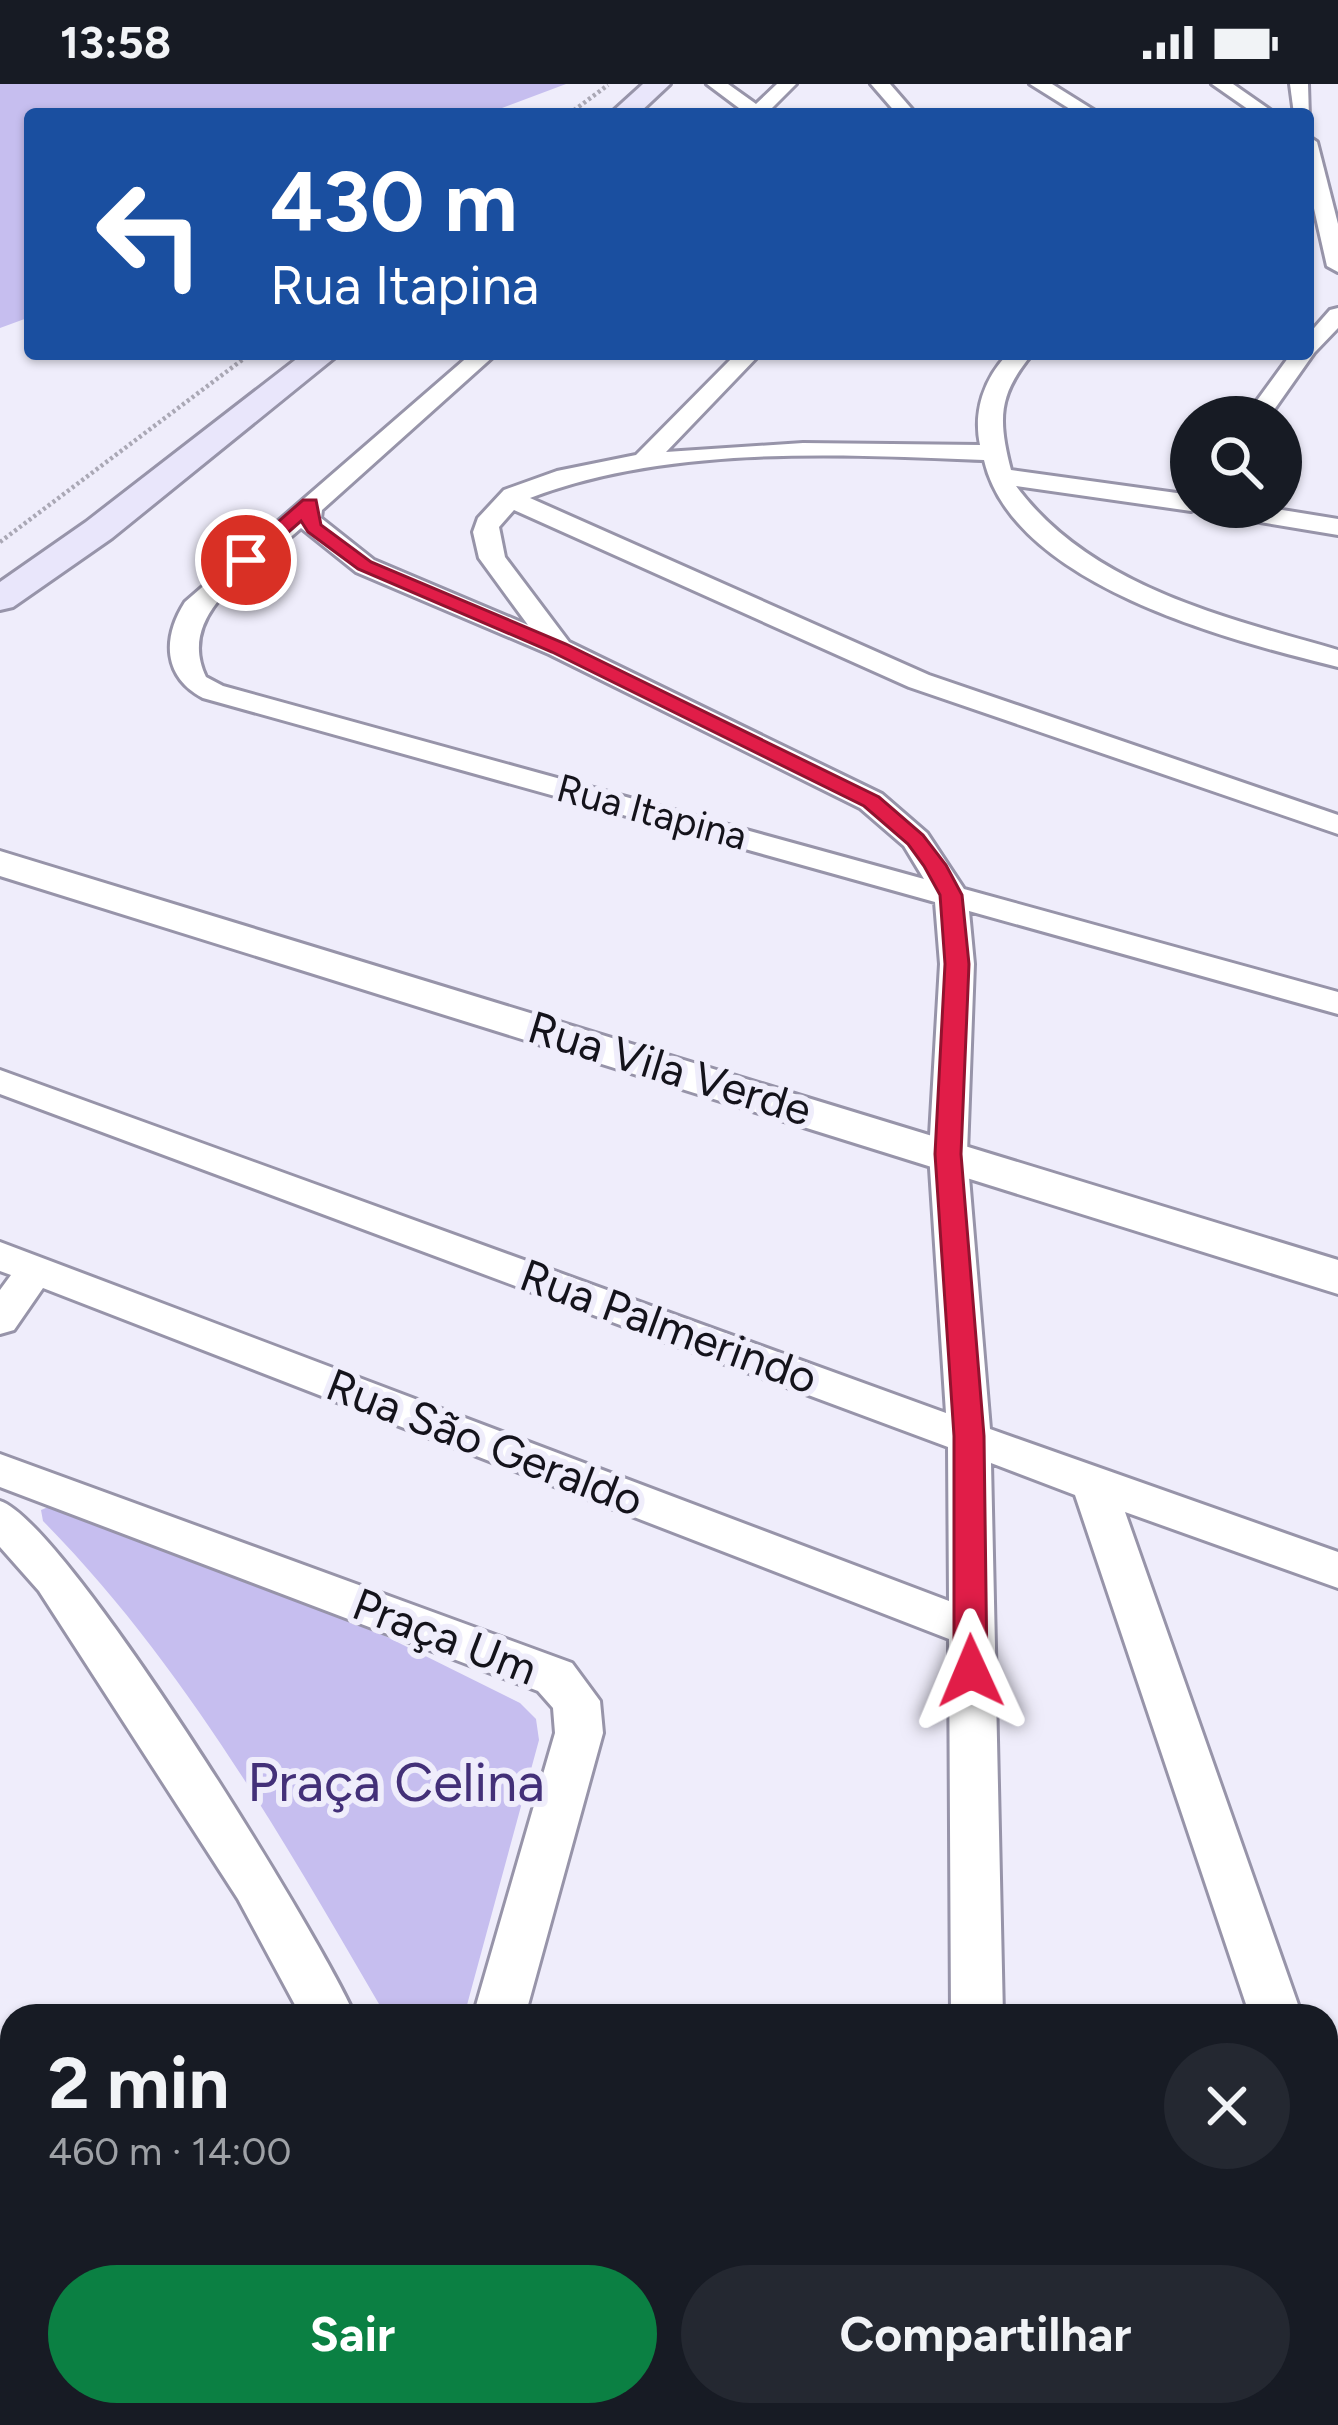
<!DOCTYPE html>
<html lang="pt">
<head>
<meta charset="utf-8">
<style>
  :root { --surface:#171b24; --page:#242831; --text:#f1f3f6; --muted:#9ea1a6; --accent:#0b8043 }
  body { margin:0; font-family:Figtree,sans-serif; background:var(--page); color:var(--text); height:100vh; display:flex; flex-direction:column; font-size:45px; white-space:nowrap }
  * { box-sizing:border-box; margin:0 }
  p { font-size:39px; color:var(--muted) }
  .icon { flex:none; width:66px; height:66px; fill:none; stroke:currentColor; stroke-width:2; stroke-linecap:round; stroke-linejoin:round }
  .map { position:relative; flex:1; overflow:hidden }
  .drawer { position:absolute; left:0px; top:1920px; width:1338px; height:423px; display:flex; flex-direction:column; background:var(--surface); border-radius:36px 36px 0 0; box-shadow:0 3px 9px #0004 }
  .drawer>* { flex:none }
  .top-card { position:absolute; left:24px; top:24px; width:1290px; height:252px; border-radius:12px; box-shadow:0 3px 9px #0004; background:#1a4fa0; color:#fff; overflow:hidden }
  .buttons { position:absolute; left:1170px; top:312px; display:grid; gap:24px }
  .buttons a { display:grid; place-items:center; width:132px; height:132px; border-radius:50%; background:var(--surface); box-shadow:0 3px 9px #0004; font-size:60px }
  .pin { position:absolute; display:grid; place-items:center; width:102px; height:102px; color:#fff; margin:-51px; border:6px solid #fff; border-radius:50%; box-shadow:0 3px 12px #0007 }
  .me { position:absolute; width:132px; margin:-66px; rotate:359deg; stroke-linejoin:round; filter:drop-shadow(0 0 9px #0008) }
  .turn { display:flex; align-items:center; gap:42px; height:252px; padding:0 48px; font-size:54px }
  .turn .icon { width:156px; height:156px; stroke-width:2.5 }
  .turn b { display:block; font-size:84px; line-height:102px }
  .round { display:grid; place-items:center; flex:none; width:126px; height:126px; border-radius:63px; background:var(--page) }
  .headline { display:flex; align-items:center; justify-content:space-between; height:204px; padding:0 48px }
  h1 { font-size:72px; font-weight:700; line-height:90px }
  .button { display:flex; gap:24px; margin-top:auto; padding:24px 48px }
  .button a { flex:1; height:138px; border-radius:72px; background:var(--accent); color:#fff; font-size:48px; font-weight:700; line-height:138px; text-align:center }
  .button a+a { background:var(--page); color:var(--text) }
  .status { display:flex; justify-content:space-between; align-items:center; height:84px; padding:0 60px; background:var(--surface); direction:ltr }
  .status svg { height:33px; fill:currentColor }
  .map>svg:first-child { display:block }
</style>
</head>
<body>
<div class="status"><b>13:58</b><svg viewBox="0 0 49 12"><path d="M0 12V9h3v3zM5 12V6h3v6zM10 12V3h3v9zM15 12V0h3v12zM26 1h20v11H26zM47 4h2v5h-2z"/></svg></div>
<div class="map">
<svg width="1338" height="2341" viewBox="0 0 1338 2341">
  <rect width="100%" height="100%" fill="#efedfb"/>
  <g fill="#c6beef">
    <polygon points="0,0 566,0 486,30 30,30 30,233 0,244"/>
    <path d="M 53,1421 L 373,1546 L 520,1619 L 536,1635 L 539,1656 L 464,1932 L 386,1932 C 285,1759 185,1581 43,1437 L 41,1426 Z"/>
  </g>
  <g fill="none" stroke-linecap="round" stroke-linejoin="round">
    <defs>
      <g id="minor">
        <polygon points="707,0 728,0 756,20 777,0 796,0 766,30 747,30"/>
        <polygon points="871,0 890,0 916,30 897,30"/>
        <polygon points="1030,0 1052,0 1100,30 1078,30"/>
        <polygon points="1212,0 1233,0 1276,30 1255,30"/>
        <polygon points="1290,0 1308,0 1309,34 1294,30"/>
        <polygon points="1308,52 1317,58 1338,140 1338,188 1327,182 1308,98"/>
        <polygon points="1338,224 1338,244 1314,269 1269,333 1245,333 1291,270 1308,270 1308,251 1330,226"/>
        <path d="M 471,270 L 496,270 L 322,426 L 321,434 L 374,476 L 528,541 L 479,474 L 473,448 L 478,434 L 504,406 L 557,387 L 636,371 L 736,270 L 760,270 L 666,368 L 803,359 L 980,361 C 973,328 984,294 1008,270 L 1032,270 C 998,311 998,335 1011,386 L 1191,411 L 1191,423 L 1201,423 L 1191,427 L 1016,402 C 1090,502 1223,533 1338,566 L 1338,583 C 1229,556 1013,501 984,376 C 837,370 669,361 530,414 L 929,591 L 1338,731 L 1338,750 L 909,603 L 514,426 L 499,443 L 505,473 L 569,558 L 882,710 L 927,749 L 964,805 L 1338,908 L 1338,930 L 969,827 L 974,880 L 967,1069 L 990,1345 L 1338,1468 L 1338,1504 L 1125,1428 L 1302,1932 L 1250,1932 L 1075,1411 L 991,1379 L 1003,1932 L 951,1932 L 949,1555 L 43,1204 L 14,1246 L 0,1250 L 0,1206 L 11,1191 L 0,1187 L 0,1158 L 949,1517 L 948,1363 L 0,1010 L 0,986 L 946,1329 L 929,1069 L 940,880 L 935,818 L 203,614 C 163,593 162,554 185,518 ZM 301,444 L 356,488 L 549,570 L 860,724 L 904,762 L 924,795 L 223,602 L 206,593 C 174,527 258,483 301,444 Z"/>
        <polygon points="1205,423 1264,423 1338,435 1338,451 1218,431"/>
        <polygon points="0,1370 572,1579 600,1617 603,1649 525,1932 473,1932 555,1649 553,1624 538,1607 0,1403"/>
        <path d="M 0,1417 C 66,1438 320,1851 355,1932 L 301,1932 L 238,1815 L 39,1507 L 0,1463 Z"/>
        <polygon points="0,2023 12,2028 12,2090 0,2085"/>
        <polygon points="1326,2072 1338,2077 1338,2173 1326,2168"/>
        <polygon points="233,2331 298,2331 302,2341 237,2341"/>
        <polygon points="475,2331 535,2331 538,2341 478,2341"/>
        <polygon points="805,2331 867,2331 863,2341 801,2341"/>
      </g>
      <polygon id="tertiary" points="0,767 1338,1176 1338,1210 0,792"/>
      <g id="secondary">
        <polygon points="643,0 670,0 638,30 610,30"/>
        <polygon points="303,270 339,270 112,454 13,523 0,526 0,498 86,438"/>
      </g>
    </defs>
    <use href="#minor" stroke="#9794a9" stroke-width="6"/>
    <use href="#tertiary" stroke="#9794a9" stroke-width="6"/>
    <use href="#secondary" stroke="#9794a9" stroke-width="6"/>
    <g stroke="#aaa8b5" stroke-width="4.5" stroke-dasharray="3 3" stroke-linecap="butt">
      <polyline points="569,30 608,1"/>
      <polyline points="0,458 250,270"/>
    </g>
    <use href="#minor" fill="#fff" fill-rule="evenodd"/>
    <use href="#tertiary" fill="#fff" fill-rule="evenodd"/>
    <use href="#secondary" fill="#e9e6fb" fill-rule="evenodd"/>
  </g>
  <polygon fill="#e11d48" stroke="#92132f" stroke-width="3" points="303,416 316,416 321,441 371,478 566,560 879,713 923,751 946,781 962,811 969,880 961,1070 984,1352 987,1587 982,1597 971,1601 959,1597 954,1587 954,1352 935,1070 945,880 940,811 924,782 908,760 864,722 552,568 358,485 308,448 301,437 252,480 239,480 239,472"/>
  <g text-anchor="middle" dominant-baseline="central" stroke-width="12" stroke-linejoin="round" paint-order="stroke">
    <g font-size="39" fill="#14131b" stroke="#efedfb">
      <text transform="translate(652 728) rotate(15)">Rua Itapina</text>
    </g>
    <g font-size="45" fill="#14131b" stroke="#efedfb">
      <text transform="translate(670 984) rotate(17)">Rua Vila Verde</text>
      <text transform="translate(669 1242) rotate(20)">Rua Palmerindo</text>
      <text transform="translate(485 1358) rotate(21)">Rua São Geraldo</text>
      <text transform="translate(445 1552) rotate(21)">Praça Um</text>
    </g>
    <g font-size="54" fill="#433078" stroke="#efedfb">
      <text x="396" y="1698">Praça Celina</text>
    </g>
  </g>
</svg>
<div class="buttons">
<a><svg class="icon" aria-label="search" viewBox="0 0 24 24"><circle cx="10" cy="10" r="6"/><path d="M15 15l6 6"/></svg></a>
</div>
<div class="pin" style="left:246px;top:476px;background:#d93025"><svg class="icon" aria-label="arrive" viewBox="0 0 24 24"><path d="M6 21V4h12l-3 4 3 4H6"/></svg></div>
<svg class="me" style="left:971px;top:1587px" viewBox="-20 -20 40 40"><path d="M0-17L14 15 0 8-14 15z" fill="#e11d48" stroke="#fff" stroke-width="4"/></svg>
<div class="top-card">
<div class="turn"><svg class="icon" aria-label="left" viewBox="0 0 24 24"><path d="M17 20v-9H6M10 6l-5 5 5 5"/></svg><div><b>430 m</b>Rua Itapina</div></div>
</div>
<section class="drawer">
<div class="headline"><div><h1>2 min</h1><p>460 m · 14:00</p></div><a class="round"><svg class="icon" aria-label="close" viewBox="0 0 24 24"><path d="M6 6l12 12M18 6L6 18"/></svg></a></div>
<div class="button"><a>Sair</a><a>Compartilhar</a></div>
</section>
</div>
</body>
</html>
